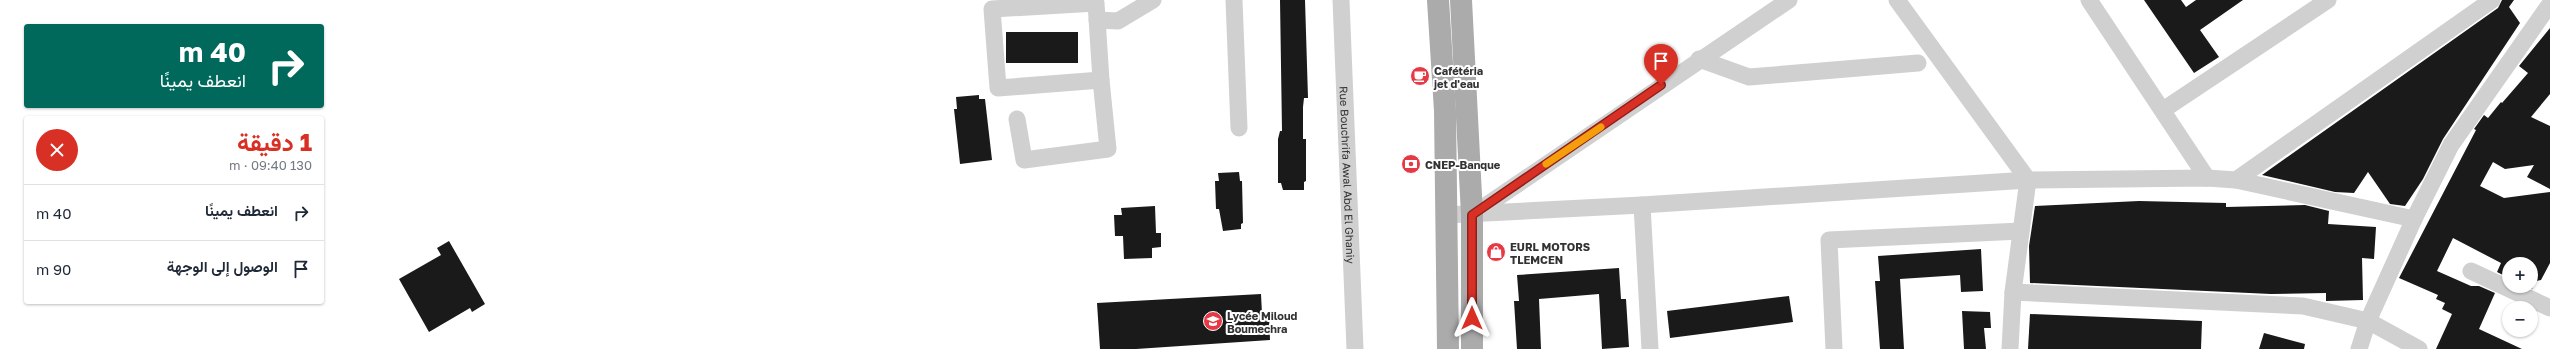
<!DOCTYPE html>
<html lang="ar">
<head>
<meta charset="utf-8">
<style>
  :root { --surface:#fff; --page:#f2f2f3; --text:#1f2937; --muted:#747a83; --line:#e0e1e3; --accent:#d93025 }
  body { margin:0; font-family:"Golos Text",Vazirmatn,sans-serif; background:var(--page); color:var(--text); direction:rtl; height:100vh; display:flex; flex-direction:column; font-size:15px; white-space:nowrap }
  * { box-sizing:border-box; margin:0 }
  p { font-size:13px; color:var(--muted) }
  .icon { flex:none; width:22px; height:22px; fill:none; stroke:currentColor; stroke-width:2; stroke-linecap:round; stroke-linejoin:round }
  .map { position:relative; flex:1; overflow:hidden; direction:ltr }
  .panel { position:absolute; left:24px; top:116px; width:300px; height:188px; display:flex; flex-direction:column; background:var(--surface); border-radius:4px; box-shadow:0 1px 3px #0004; direction:rtl }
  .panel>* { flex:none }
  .hud { position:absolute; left:24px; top:24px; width:300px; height:84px; border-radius:4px; box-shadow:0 1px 3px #0004; direction:rtl; background:#00695c; color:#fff; overflow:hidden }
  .tools { position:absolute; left:2502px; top:257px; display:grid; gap:8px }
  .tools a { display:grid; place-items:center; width:36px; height:36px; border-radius:50%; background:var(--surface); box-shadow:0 1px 3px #0004; font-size:20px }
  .pin { position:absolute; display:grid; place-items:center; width:34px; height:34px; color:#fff; margin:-41px -17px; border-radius:50% 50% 50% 0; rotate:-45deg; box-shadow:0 0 4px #0007 }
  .pin .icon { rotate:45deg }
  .me { position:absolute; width:44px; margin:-22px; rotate:0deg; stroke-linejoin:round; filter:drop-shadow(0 0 3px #0008) }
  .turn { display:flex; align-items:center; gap:14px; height:84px; padding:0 12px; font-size:18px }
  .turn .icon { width:52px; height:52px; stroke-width:2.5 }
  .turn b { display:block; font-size:28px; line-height:34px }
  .round { display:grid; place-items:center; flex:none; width:42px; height:42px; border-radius:21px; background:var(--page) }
  .summary { display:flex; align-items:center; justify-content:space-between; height:68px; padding:0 12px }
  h1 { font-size:24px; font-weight:700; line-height:30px; color:var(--accent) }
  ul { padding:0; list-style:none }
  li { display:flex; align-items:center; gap:12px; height:56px; padding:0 12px; border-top:1px solid var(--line) }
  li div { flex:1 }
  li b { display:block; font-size:15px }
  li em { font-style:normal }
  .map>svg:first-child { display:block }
</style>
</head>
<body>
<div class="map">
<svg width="2550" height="349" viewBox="0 0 2550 349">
  <rect width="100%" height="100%" fill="#fff"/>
  <g fill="#1a1a1a">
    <polygon points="1280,0 1305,0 1308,98 1304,98 1303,107 1303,139 1306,139 1306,181 1304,182 1304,190 1283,190 1281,183 1278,183 1278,139 1280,131 1282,131"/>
    <polygon points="2144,0 2181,0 2186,7 2196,0 2243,0 2200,30 2219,57 2194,73"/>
    <polygon points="2502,0 2514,0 2509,7 2520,23 2443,139 2423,179 2405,206 2390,204 2368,172 2354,193 2335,192 2262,175 2498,8"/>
    <polygon points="2550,28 2550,94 2531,117 2550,126 2550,189 2527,177 2534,165 2505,169 2493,162 2480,186 2504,198 2550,192 2550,263 2541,280 2536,281 2532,289 2527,286 2531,286 2531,264 2509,264 2509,278 2497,272 2501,263 2453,238 2437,271 2471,286 2479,286 2495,293 2479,329 2522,349 2436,349 2452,314 2442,309 2445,303 2436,299 2438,295 2399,278 2476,130 2474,129 2484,115 2488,118 2501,102 2502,103 2528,73 2519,66"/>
    <rect x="1006" y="32" width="72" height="31"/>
    <polygon points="979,95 979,99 985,99 992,160 960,164 954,109 957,109 956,97"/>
    <polygon points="1239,172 1240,181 1242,181 1243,223 1241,224 1241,229 1223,231 1219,209 1216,209 1215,181 1219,181 1218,173"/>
    <polygon points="2139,201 2226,203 2226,207 2305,205 2329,211 2328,224 2376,227 2374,259 2362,258 2363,300 2326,301 2326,293 2271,294 2030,283 2029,246 2035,206"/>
    <polygon points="1155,206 1156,233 1161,233 1161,247 1152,248 1152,258 1124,259 1123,236 1115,236 1114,215 1122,215 1121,208"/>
    <polygon points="449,241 485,304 472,312 470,308 429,332 399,279 441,255 437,248"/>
    <polygon points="1981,249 1983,291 1961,292 1960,275 1900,279 1904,349 1880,349 1875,281 1880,281 1878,256"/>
    <polygon points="1619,268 1621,299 1626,299 1629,347 1602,349 1599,294 1539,299 1541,349 1517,349 1514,301 1519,301 1517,275"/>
    <polygon points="1261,294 1262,314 1269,314 1270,340 1136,349 1100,349 1097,303"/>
    <polygon points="1789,296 1793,322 1670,338 1667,311"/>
    <polygon points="1962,311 1990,312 1991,328 1984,328 1986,349 1964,349"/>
    <polygon points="2030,314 2202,321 2201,349 2028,349"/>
    <polygon points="2264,333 2305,344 2304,349 2259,349"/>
  </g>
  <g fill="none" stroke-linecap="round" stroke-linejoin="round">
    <g stroke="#d0d0d0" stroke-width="17">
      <polyline points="1234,0 1239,128"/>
      <path id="s1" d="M 1341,0 L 1355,349"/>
      <polyline points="1897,0 2028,180 2207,178 2236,180 2414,219"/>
      <polyline points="2089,0 2207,178"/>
      <polygon points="1096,3 1101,80 998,88 992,9"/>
      <polyline points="1097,20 1118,21 1153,0"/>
      <polyline points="1699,59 1749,77 1918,63"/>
      <polyline points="2163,110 2328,0"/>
      <polyline points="1017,119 1024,160 1108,149 1101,80"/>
      <polyline points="2236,180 2492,0"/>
      <polyline points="1642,205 1650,349"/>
      <polyline points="1446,215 1642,205 2028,180 2013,292 2303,306 2368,321 2419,349"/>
      <polyline points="1472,215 1789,0"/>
      <polyline points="2471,271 2550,308"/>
      <polyline points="1834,349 1829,240 2021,231"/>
      <polyline points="2010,349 2013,292"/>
      <polyline points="2359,349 2368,321 2414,219 2451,145 2550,4"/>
    </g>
    <g stroke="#ababab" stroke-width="22">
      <polyline points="1438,0 1445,111 1448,349"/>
      <polyline points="1461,0 1472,215 1472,349"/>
    </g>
  </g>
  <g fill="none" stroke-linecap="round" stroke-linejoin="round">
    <defs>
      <polyline id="route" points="1472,318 1472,215 1661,85"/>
    </defs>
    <use href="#route" stroke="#8d1f18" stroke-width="10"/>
    <use href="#route" stroke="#d93025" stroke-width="7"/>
    <polyline stroke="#f59e0b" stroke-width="7" points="1546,164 1601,127"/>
  </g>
  <defs>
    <symbol id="cafe-disc" viewBox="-11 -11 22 22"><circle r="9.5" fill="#e63946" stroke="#fff"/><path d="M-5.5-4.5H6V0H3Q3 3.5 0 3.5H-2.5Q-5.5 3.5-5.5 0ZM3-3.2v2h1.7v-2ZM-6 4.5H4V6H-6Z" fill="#fff"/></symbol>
    <symbol id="bank-disc" viewBox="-11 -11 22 22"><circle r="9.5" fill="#e63946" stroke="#fff"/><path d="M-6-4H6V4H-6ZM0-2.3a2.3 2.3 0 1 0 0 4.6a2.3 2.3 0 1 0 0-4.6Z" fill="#fff"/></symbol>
    <symbol id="shop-disc" viewBox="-11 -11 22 22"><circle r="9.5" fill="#e63946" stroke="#fff"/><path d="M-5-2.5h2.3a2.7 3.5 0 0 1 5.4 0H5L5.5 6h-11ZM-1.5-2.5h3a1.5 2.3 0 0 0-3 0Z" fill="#fff"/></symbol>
    <symbol id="school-disc" viewBox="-11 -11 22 22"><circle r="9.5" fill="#e63946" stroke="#fff"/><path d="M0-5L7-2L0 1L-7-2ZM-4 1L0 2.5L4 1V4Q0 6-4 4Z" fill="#fff"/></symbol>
  </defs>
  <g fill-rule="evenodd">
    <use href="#cafe-disc" x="1409" y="65" width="22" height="22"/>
    <use href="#bank-disc" x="1400" y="153" width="22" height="22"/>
    <use href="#shop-disc" x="1485" y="241" width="22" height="22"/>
    <use href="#school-disc" x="1202" y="310" width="22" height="22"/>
  </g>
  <g text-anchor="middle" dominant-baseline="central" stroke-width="4" stroke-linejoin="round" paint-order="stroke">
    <g font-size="11" font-weight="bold" fill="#333" stroke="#fff" text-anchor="start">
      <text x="1434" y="70">Cafétéria<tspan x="1434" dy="13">jet d'eau</tspan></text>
      <text x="1425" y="164">CNEP-Banque</text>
      <text x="1510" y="246">EURL MOTORS<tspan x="1510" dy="13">TLEMCEN</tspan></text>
      <text x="1227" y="315">Lycée Miloud<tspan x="1227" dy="13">Boumechra</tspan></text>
    </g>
    <g font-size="11" fill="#333" stroke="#fff">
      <text stroke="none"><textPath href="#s1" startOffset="175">Rue Bouchrifa Awal Abd El Ghaniy</textPath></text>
    </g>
  </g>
</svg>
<div class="tools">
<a>+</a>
<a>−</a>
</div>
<div class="pin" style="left:1661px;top:85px;background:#d93025"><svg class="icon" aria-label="arrive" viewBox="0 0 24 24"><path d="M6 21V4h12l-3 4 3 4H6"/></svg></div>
<svg class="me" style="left:1472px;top:318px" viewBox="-20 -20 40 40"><path d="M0-17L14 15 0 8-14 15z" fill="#d93025" stroke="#fff" stroke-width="4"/></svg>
<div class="hud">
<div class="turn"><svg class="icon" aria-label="right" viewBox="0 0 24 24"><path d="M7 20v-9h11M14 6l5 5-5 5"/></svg><div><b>40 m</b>انعطف يمينًا</div></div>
</div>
<section class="panel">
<div class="summary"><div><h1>1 دقيقة</h1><p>130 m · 09:40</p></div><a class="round" style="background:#d93025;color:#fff"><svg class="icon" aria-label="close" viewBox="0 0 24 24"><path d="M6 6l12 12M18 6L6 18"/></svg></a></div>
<ul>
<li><svg class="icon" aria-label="right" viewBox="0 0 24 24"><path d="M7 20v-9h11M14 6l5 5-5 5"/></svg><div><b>انعطف يمينًا</b></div><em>40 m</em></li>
<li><svg class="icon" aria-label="arrive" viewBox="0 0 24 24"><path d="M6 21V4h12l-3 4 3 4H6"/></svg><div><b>الوصول إلى الوجهة</b></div><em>90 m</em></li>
</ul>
</section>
</div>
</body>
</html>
